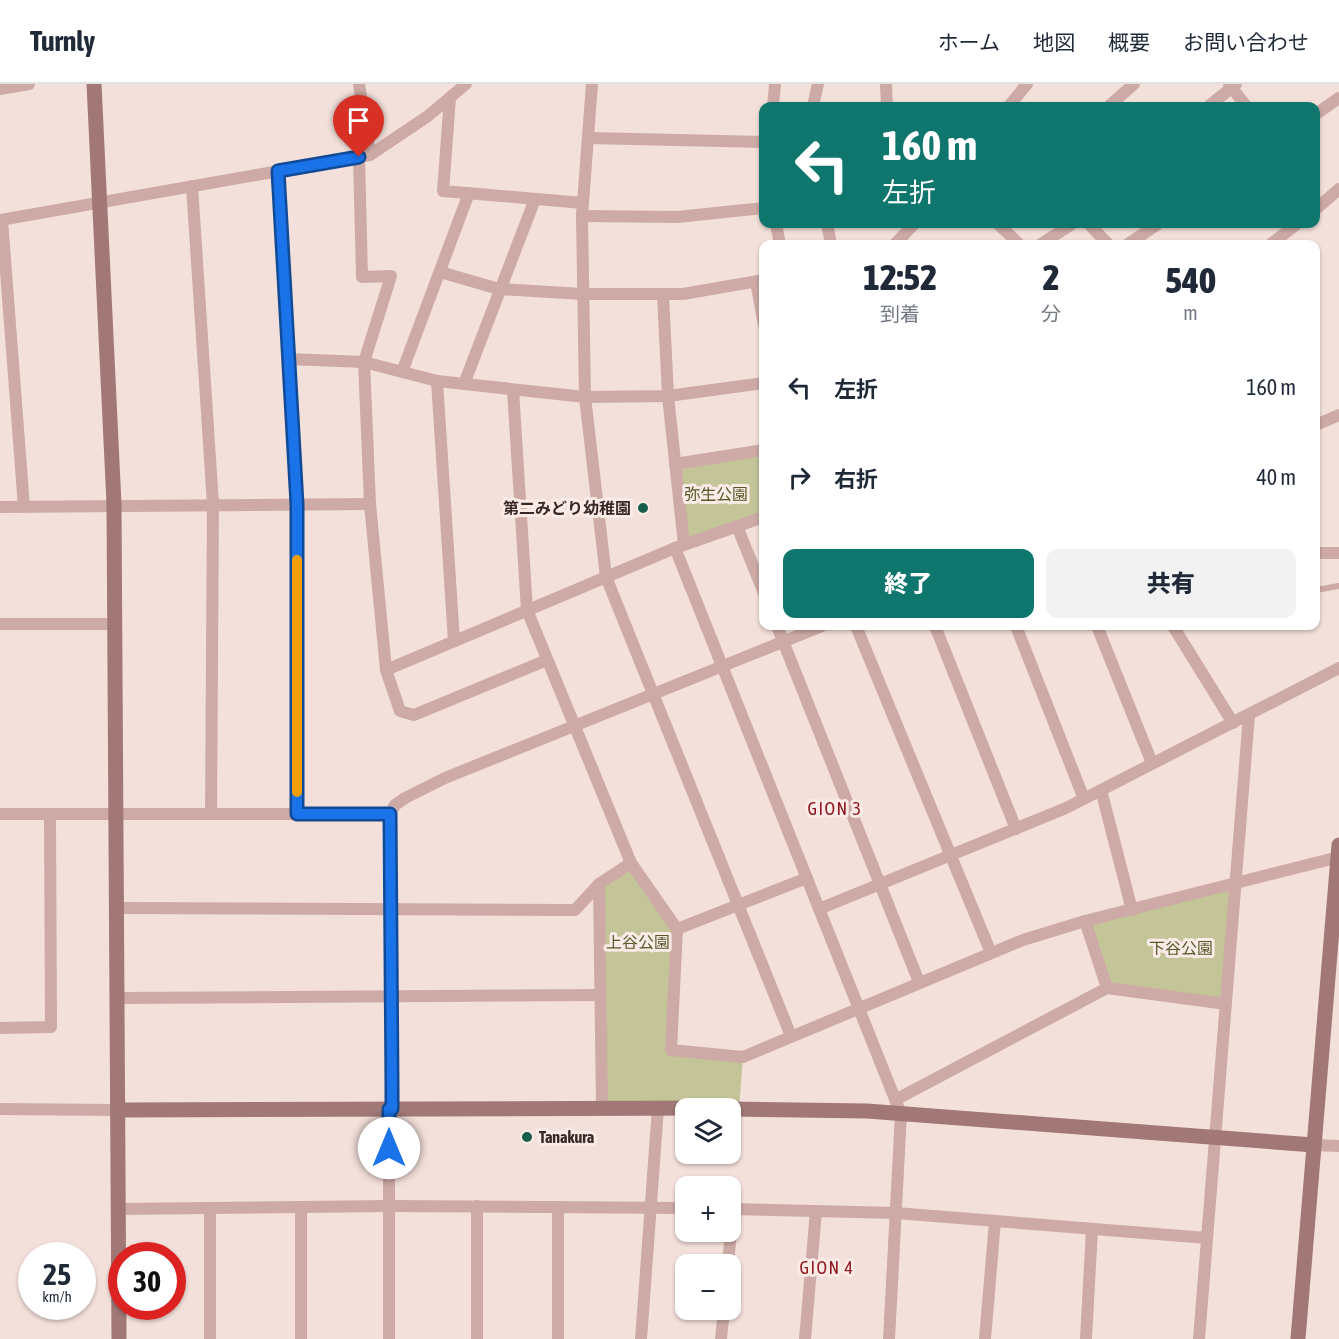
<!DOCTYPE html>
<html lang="ja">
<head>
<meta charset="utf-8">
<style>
  :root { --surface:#fff; --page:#f2f2f3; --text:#1f2937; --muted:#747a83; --line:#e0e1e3; --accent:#0f766e }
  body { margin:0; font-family:"Asap Condensed","Noto Sans JP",sans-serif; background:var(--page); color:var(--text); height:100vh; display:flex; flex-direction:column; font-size:22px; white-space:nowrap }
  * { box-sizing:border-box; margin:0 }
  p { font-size:20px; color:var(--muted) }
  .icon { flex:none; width:33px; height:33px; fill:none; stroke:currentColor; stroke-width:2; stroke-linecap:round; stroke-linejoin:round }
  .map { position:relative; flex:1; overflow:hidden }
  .drawer { position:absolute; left:759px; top:156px; width:561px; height:390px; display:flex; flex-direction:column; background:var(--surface); border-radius:12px; box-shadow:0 2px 4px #0004 }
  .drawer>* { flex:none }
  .top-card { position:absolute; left:759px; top:18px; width:561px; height:126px; border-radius:12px; box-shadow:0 2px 4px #0004; background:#0f766e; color:#fff; overflow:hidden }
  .tools { position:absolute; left:675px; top:1014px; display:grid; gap:12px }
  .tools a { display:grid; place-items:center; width:66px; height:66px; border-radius:12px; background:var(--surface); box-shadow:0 2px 4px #0004; font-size:30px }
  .speed { position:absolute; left:18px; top:1158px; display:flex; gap:12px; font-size:30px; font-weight:700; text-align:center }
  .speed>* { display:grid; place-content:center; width:78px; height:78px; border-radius:50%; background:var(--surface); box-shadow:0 2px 4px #0004; line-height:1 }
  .speed small { font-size:15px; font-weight:400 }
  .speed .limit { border:9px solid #d22; background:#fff; color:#111 }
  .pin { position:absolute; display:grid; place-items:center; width:51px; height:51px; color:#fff; margin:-62px -26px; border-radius:50% 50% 50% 0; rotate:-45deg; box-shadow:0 0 6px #0007 }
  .pin .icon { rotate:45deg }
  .me { position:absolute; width:66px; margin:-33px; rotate:0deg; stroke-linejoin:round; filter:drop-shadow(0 0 4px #0008) }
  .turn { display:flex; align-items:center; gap:21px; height:126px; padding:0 24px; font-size:27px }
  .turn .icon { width:78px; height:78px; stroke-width:2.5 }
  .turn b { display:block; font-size:42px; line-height:51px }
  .eta { display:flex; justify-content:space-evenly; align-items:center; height:102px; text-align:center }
  .eta b { font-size:36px; font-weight:800; line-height:42px }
  .button { display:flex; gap:12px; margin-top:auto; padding:12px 24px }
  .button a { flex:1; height:69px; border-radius:12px; background:var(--accent); color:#fff; font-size:24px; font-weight:800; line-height:69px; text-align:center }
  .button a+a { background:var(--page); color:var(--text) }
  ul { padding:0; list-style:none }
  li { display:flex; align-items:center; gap:18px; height:90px; padding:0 24px }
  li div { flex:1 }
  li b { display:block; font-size:22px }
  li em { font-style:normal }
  header { display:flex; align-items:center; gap:36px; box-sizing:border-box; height:84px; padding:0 30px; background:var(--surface); border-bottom:2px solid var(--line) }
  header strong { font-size:28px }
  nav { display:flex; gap:33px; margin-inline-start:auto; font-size:21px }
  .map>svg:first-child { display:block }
</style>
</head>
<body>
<header>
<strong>Turnly</strong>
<nav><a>ホーム</a><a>地図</a><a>概要</a><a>お問い合わせ</a></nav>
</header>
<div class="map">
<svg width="1339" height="1255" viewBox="0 0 1339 1255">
  <rect width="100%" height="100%" fill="#f4e0da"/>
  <g fill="#c4c499">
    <polygon points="763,366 763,433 684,461 675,380"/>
    <polygon points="631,779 677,845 671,966 743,973 739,1025 602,1024 599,800"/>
    <polygon points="1236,800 1226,920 1107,904 1085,837"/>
  </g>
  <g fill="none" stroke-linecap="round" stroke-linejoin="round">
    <polyline stroke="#cdaaa5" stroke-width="6" points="1316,506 1339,502"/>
    <g stroke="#cdaaa5" stroke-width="12">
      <polyline points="359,0 370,71"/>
      <polyline points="592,0 582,132 585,313 606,493 791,952"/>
      <polyline points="886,0 887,22"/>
      <polyline points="1229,0 1246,22"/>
      <polyline points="0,5 29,0"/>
      <polyline points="450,14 443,107 583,119"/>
      <polyline points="773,22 775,0"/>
      <polyline points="813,22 818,0"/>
      <polyline points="1009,22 1027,0"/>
      <polyline points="1109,22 1134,0"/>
      <polyline points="1209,22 1236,0"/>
      <polyline points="1316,30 1339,14"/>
      <polyline points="589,54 764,58"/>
      <polyline points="359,73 362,193 391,192 364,278 370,420 386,586 400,627 414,631 547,576"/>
      <polyline points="277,87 297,420 297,730"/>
      <polyline points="192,102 213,420 211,730"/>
      <polyline points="1316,125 1339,105"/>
      <polyline points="582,132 677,133 764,124"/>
      <polyline points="0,136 370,71 428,32 466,0"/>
      <polyline points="2,136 24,423"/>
      <polyline points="776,140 780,160"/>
      <polyline points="827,140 831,160"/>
      <polyline points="998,140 1019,160"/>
      <polyline points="1089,140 1108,160"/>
      <polyline points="895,160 914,140"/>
      <polyline points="1041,160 1072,140"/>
      <polyline points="1128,160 1158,140"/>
      <polyline points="1271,160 1297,140"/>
      <polyline points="440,188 499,205 583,210 683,210 764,196"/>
      <polyline points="756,198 764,241"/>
      <polyline points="663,211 668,312 684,461"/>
      <polyline points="288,275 364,278 437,297 585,313 668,312 764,299"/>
      <polyline points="402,288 469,109"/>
      <polyline points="437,297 454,557"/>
      <polyline points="464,300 535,115"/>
      <polyline points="513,306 527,526 631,779 677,845 671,966 743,973 1023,856 1085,837 1339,773"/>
      <polyline points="1316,341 1339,331"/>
      <polyline points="675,380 764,366"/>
      <polyline points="0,423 370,420"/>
      <polyline points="737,442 764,509"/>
      <polyline points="675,464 901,1030 889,1255"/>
      <polyline points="1316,469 1339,469"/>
      <polyline points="0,540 115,540"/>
      <polyline points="777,542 919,898"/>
      <polyline points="856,542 991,869"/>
      <polyline points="935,542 1016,745"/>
      <polyline points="1016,542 1084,715"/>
      <polyline points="1097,542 1152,679"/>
      <polyline points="1173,542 1233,639"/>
      <polyline points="386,586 675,464 764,433"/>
      <polyline points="1101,706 1132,826"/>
      <polyline points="0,730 390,730"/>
      <polyline points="599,800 602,1024"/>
      <polyline points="117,824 575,826 599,800 631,779"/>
      <polyline points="819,825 1066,724 1339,584"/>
      <polyline points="1085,837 1107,904"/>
      <polyline points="677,845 807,794"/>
      <polyline points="117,914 600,911"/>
      <polyline points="0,944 51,943 50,730"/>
      <polyline points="895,1016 1107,904 1226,920"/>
      <polyline points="0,1025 118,1026"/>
      <polyline points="389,1025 389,1255"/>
      <polyline points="392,1025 390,730 395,721 405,714 445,694 822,542"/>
      <polyline points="1314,1061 1339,1062"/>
      <polyline points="118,1125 389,1122 686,1124"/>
      <polyline points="730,1125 896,1129 1207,1154"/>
      <polyline points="728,1180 733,1125"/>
      <polyline points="210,1255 210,1124"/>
      <polyline points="301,1255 301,1123"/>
      <polyline points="477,1255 477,1122"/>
      <polyline points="558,1255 558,1123"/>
      <polyline points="641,1255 658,1024"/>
      <polyline points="721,1255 724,1226"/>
      <polyline points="805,1255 816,1127"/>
      <polyline points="985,1255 995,1137"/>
      <polyline points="1086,1255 1092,1145"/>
      <polyline points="1199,1255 1249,631"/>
    </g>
    <g stroke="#a17876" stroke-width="15">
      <polyline points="94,0 114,420 119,1255"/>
      <polyline points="730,1025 867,1027 1314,1061"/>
      <polyline points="118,1026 706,1024"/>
      <polyline points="1298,1255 1339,761"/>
    </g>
  </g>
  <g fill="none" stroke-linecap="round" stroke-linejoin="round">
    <defs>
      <polyline id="route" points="359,73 278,87 297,420 297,730 390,730 392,1002 392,1025 389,1025 389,1064"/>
    </defs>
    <use href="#route" stroke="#114b97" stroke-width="15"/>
    <use href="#route" stroke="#1a73e8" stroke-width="10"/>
    <polyline stroke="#f59e0b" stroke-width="10" points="297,708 297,476"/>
  </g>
  <g fill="#185e4c" stroke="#fbebe7" stroke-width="2">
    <circle cx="643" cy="424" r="6"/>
    <circle cx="527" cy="1053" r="6"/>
  </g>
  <g text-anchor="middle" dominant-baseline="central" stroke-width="6" stroke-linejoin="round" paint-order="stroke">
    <g font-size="16" fill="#565928" stroke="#fbebe7">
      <text x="716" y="410">弥生公園</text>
      <text x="638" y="858">上谷公園</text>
      <text x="1181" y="864">下谷公園</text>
    </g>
    <g font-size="16" font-weight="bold" fill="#382727" stroke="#fbebe7" text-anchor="end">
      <text x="631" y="424">第二みどり幼稚園</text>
      <text x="539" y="1053" text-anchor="start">Tanakura</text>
    </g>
    <g font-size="18" letter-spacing="1.5" fill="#8f1821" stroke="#fbebe7">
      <text x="835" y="724">GION 3</text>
      <text x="827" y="1183">GION 4</text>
    </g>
  </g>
</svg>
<div class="tools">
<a><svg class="icon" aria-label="layers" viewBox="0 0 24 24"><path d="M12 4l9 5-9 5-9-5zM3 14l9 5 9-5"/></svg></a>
<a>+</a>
<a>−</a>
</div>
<div class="speed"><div>25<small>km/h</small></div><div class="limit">30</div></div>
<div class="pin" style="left:359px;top:73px;background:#d93025"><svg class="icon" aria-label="arrive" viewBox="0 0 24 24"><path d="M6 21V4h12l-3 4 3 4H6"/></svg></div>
<svg class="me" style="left:389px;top:1064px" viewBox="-20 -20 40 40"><circle r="19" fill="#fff"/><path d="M0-13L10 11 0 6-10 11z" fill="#1a73e8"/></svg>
<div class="top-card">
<div class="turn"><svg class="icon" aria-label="left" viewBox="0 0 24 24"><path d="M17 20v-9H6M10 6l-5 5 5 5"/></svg><div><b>160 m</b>左折</div></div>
</div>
<section class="drawer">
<div class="eta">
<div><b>12:52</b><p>到着</p></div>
<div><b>2</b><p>分</p></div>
<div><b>540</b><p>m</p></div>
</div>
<ul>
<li><svg class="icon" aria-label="left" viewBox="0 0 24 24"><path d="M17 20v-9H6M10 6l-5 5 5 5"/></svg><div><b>左折</b></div><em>160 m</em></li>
<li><svg class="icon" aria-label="right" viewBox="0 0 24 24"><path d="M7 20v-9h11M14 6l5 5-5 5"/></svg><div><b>右折</b></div><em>40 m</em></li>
</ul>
<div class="button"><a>終了</a><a>共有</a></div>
</section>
</div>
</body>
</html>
